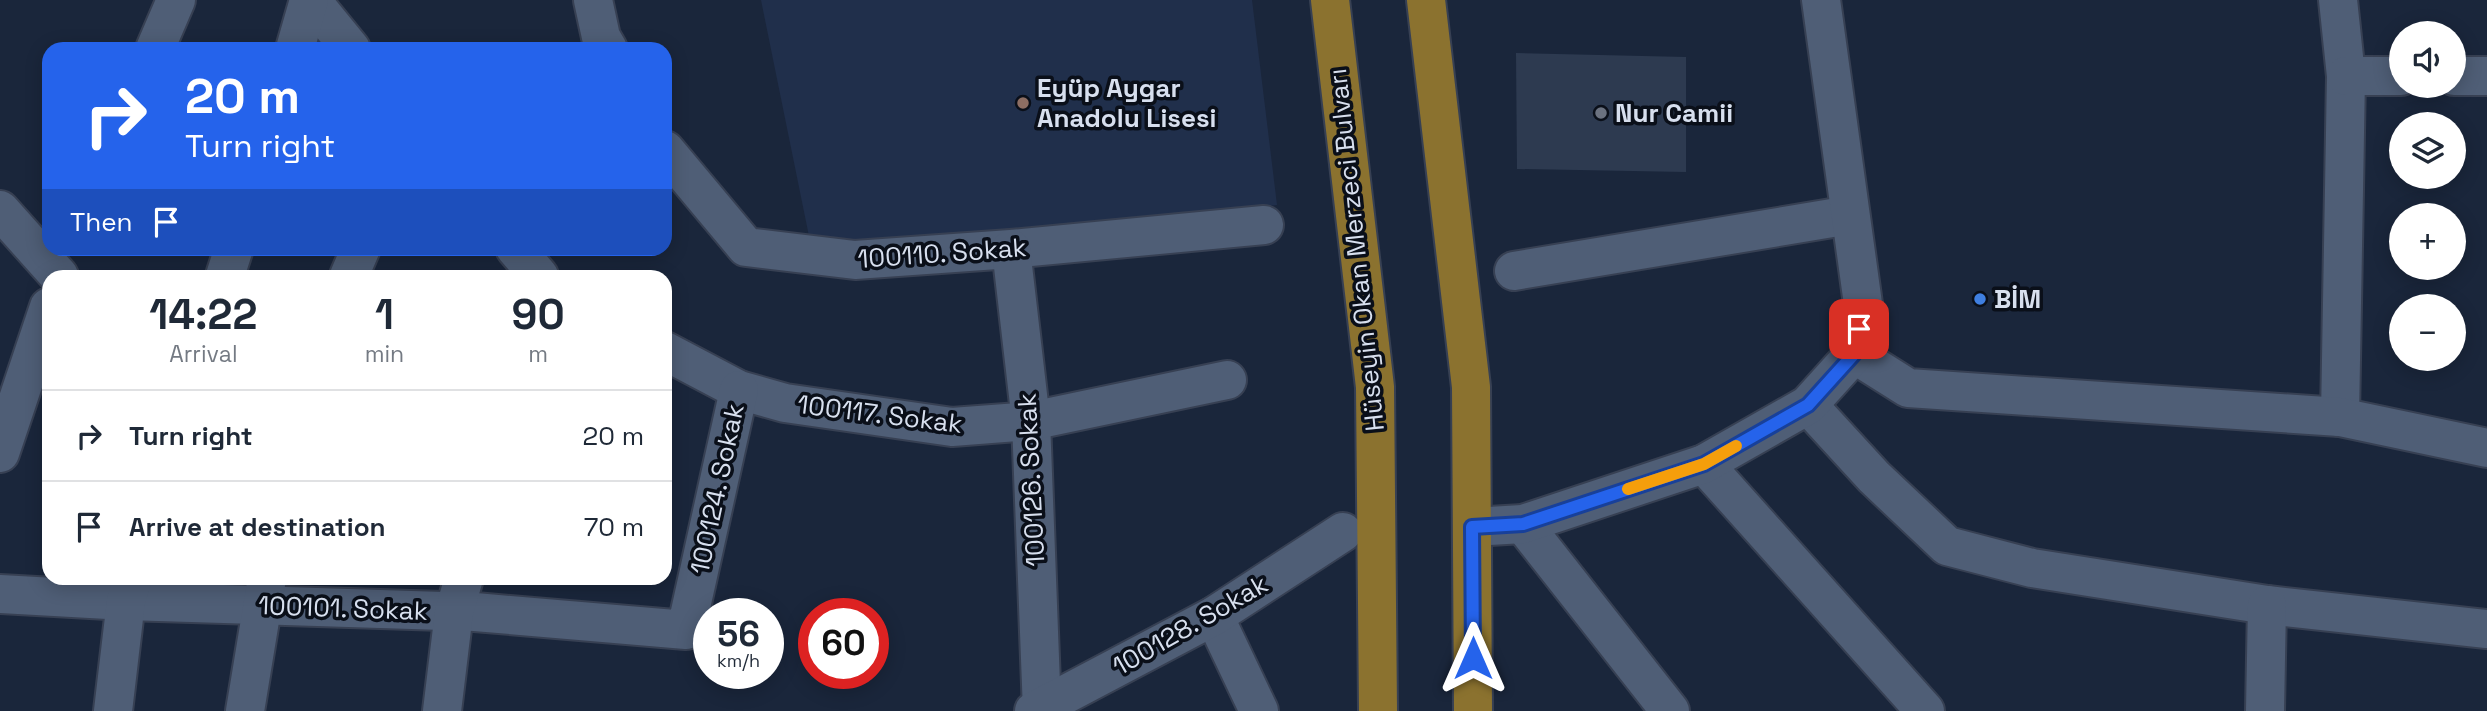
<!DOCTYPE html>
<html lang="en">
<head>
<meta charset="utf-8">
<style>
  :root { --surface:#fff; --page:#f6f6f7; --text:#1f2937; --muted:#747a83; --line:#e0e1e3 }
  body { margin:0; font-family:"Space Grotesk",sans-serif; background:var(--page); color:var(--text); height:100vh; display:flex; flex-direction:column; font-size:26px; white-space:nowrap }
  * { box-sizing:border-box; margin:0 }
  p { font-size:23px; color:var(--muted) }
  .icon { flex:none; width:38px; height:38px; fill:none; stroke:currentColor; stroke-width:2; stroke-linecap:round; stroke-linejoin:round }
  .map { position:relative; flex:1; overflow:hidden }
  .details { position:absolute; left:42px; top:270px; width:630px; height:315px; display:flex; flex-direction:column; background:var(--surface); border-radius:21px; box-shadow:0 4px 18px #0003 }
  .details>* { flex:none }
  .guide { position:absolute; left:42px; top:42px; width:630px; height:214px; border-radius:21px; box-shadow:0 4px 18px #0003; background:#2563eb; color:#fff; overflow:hidden }
  .tools { position:absolute; left:2389px; top:21px; display:grid; gap:14px }
  .tools a { display:grid; place-items:center; width:77px; height:77px; border-radius:50%; background:var(--surface); box-shadow:0 4px 18px #0003; font-size:35px }
  .speed { position:absolute; left:693px; top:598px; display:flex; gap:14px; font-size:35px; font-weight:700; text-align:center }
  .speed>* { display:grid; place-content:center; width:91px; height:91px; border-radius:50%; background:var(--surface); box-shadow:0 4px 18px #0003; line-height:1 }
  .speed small { font-size:18px; font-weight:400 }
  .speed .limit { border:10px solid #d22; background:#fff; color:#111 }
  .pin { position:absolute; display:grid; place-items:center; width:60px; height:60px; color:#fff; margin:-30px; border-radius:14px; box-shadow:0 4px 10px #0006 }
  .me { position:absolute; width:77px; margin:-38px; rotate:0deg; stroke-linejoin:round; filter:drop-shadow(0 0 5px #0008) }
  .turn { display:flex; align-items:center; gap:24px; height:147px; padding:0 28px; font-size:32px }
  .turn .icon { width:91px; height:91px; stroke-width:2.5 }
  .turn b { display:block; font-size:49px; line-height:60px }
  .then { display:flex; align-items:center; height:66px; padding:0 28px; background:#0003; gap:14px; font-size:26px }
  .eta { display:flex; justify-content:space-evenly; align-items:center; height:119px; text-align:center }
  .eta b { font-size:42px; font-weight:700; line-height:49px }
  ul { padding:0; list-style:none }
  li { display:flex; align-items:center; gap:21px; height:91px; padding:0 28px; border-top:2px solid var(--line) }
  li div { flex:1 }
  li b { display:block; font-size:26px }
  li em { font-style:normal }
  .map>svg:first-child { display:block }
</style>
</head>
<body>
<div class="map">
<svg width="2487" height="711" viewBox="0 0 2487 711">
  <rect width="100%" height="100%" fill="#1a263b"/>
  <polygon fill="#202f4b" points="761,0 1252,0 1277,205 812,251"/>
  <polygon fill="#2d3a50" points="1516,53 1686,57 1686,172 1517,169"/>
  <g fill="none" stroke-linecap="round" stroke-linejoin="round">
    <defs>
      <g id="minor">
        <polyline points="311,0 351,49"/>
        <polyline points="593,0 601,37 608,49"/>
        <polyline points="2338,0 2346,76 2340,417"/>
        <polyline points="155,49 176,0"/>
        <polyline points="295,49 309,0"/>
        <polyline points="2346,76 2401,76"/>
        <polyline points="2454,76 2487,76"/>
        <polyline points="665,150 746,247 855,260 1011,249 1264,225"/>
        <polyline points="0,210 59,276"/>
        <polyline points="515,248 539,276"/>
        <polyline points="1011,249 1031,421 1042,711"/>
        <polyline points="1514,271 1850,215"/>
        <polyline points="225,276 234,248"/>
        <polyline points="349,276 361,248"/>
        <polyline points="665,351 739,390 785,403 952,427 1031,421 1227,380"/>
        <polyline points="1854,354 1908,388 2340,417 2487,448"/>
        <polyline points="1808,405 1874,477 1947,546 2032,568 2267,605 2487,629"/>
        <polyline points="0,453 49,307"/>
        <polyline points="1704,464 1925,711"/>
        <polyline points="1523,524 1670,711"/>
        <polyline points="1472,527 1523,524 1704,464 1808,405 1854,354 1863,304 1821,0"/>
        <polyline points="0,594 126,601 475,612 686,630 739,390"/>
        <polyline points="1214,616 1259,711"/>
        <polyline points="113,711 126,601 133,578"/>
        <polyline points="245,711 267,578"/>
        <polyline points="442,711 454,612 464,578"/>
        <polyline points="1034,711 1214,616 1343,532"/>
        <polyline points="2265,711 2267,605"/>
      </g>
      <g id="primary">
        <polyline points="1330,0 1375,387 1378,711"/>
        <polyline points="1426,0 1471,387 1473,711"/>
      </g>
    </defs>
    <use href="#minor" stroke="#374053" stroke-width="42"/>
    <use href="#primary" stroke="#374053" stroke-width="42"/>
    <use href="#minor" stroke="#4f5e76" stroke-width="38"/>
    <use href="#primary" stroke="#8b722f" stroke-width="38"/>
  </g>
  <g fill="none" stroke-linecap="round" stroke-linejoin="round">
    <defs>
      <polyline id="route" points="1473,658 1472,527 1523,524 1704,464 1808,405 1854,354 1859,329"/>
    </defs>
    <use href="#route" stroke="#184099" stroke-width="18"/>
    <use href="#route" stroke="#2563eb" stroke-width="12"/>
    <polyline stroke="#f59e0b" stroke-width="12" points="1628,489 1704,464 1736,446"/>
  </g>
  <circle fill="#8d6e63" stroke="#0a0f19" stroke-width="2.5" cx="1023" cy="103" r="7"/>
  <circle fill="#6b7280" stroke="#0a0f19" stroke-width="2.5" cx="1601" cy="113" r="7"/>
  <circle fill="#3f7fe0" stroke="#0a0f19" stroke-width="2.5" cx="1980" cy="299" r="7"/>
  <g text-anchor="middle" dominant-baseline="central" stroke-width="7" stroke-linejoin="round" paint-order="stroke">
    <g font-size="26" font-weight="bold" fill="#d7dfee" stroke="#0a0f19" text-anchor="start">
      <text x="1037" y="88">Eyüp Aygar<tspan x="1037" dy="30">Anadolu Lisesi</tspan></text>
      <text x="1615" y="113">Nur Camii</text>
      <text x="1994" y="299">BİM</text>
    </g>
    <g font-size="26" fill="#d7dfee" stroke="#0a0f19">
      <text transform="translate(1356 250) rotate(-96)">Hüseyin Okan Merzeci Bulvarı</text>
      <text transform="translate(942 253) rotate(-4)">100110. Sokak</text>
      <text transform="translate(880 414) rotate(7)">100117. Sokak</text>
      <text transform="translate(1031 480) rotate(-93)">100126. Sokak</text>
      <text transform="translate(717 489) rotate(-78)">100124. Sokak</text>
      <text transform="translate(343 608) rotate(2)">100101. Sokak</text>
      <text transform="translate(1190 625) rotate(-30)">100128. Sokak</text>
    </g>
  </g>
</svg>
<div class="tools">
<a><svg class="icon" aria-label="sound" viewBox="0 0 24 24"><path d="M4 9h4l5-4v14l-5-4H4zM17 9q2 3 0 6"/></svg></a>
<a><svg class="icon" aria-label="layers" viewBox="0 0 24 24"><path d="M12 4l9 5-9 5-9-5zM3 14l9 5 9-5"/></svg></a>
<a>+</a>
<a>−</a>
</div>
<div class="speed"><div>56<small>km/h</small></div><div class="limit">60</div></div>
<div class="pin" style="left:1859px;top:329px;background:#d93025"><svg class="icon" aria-label="arrive" viewBox="0 0 24 24"><path d="M6 21V4h12l-3 4 3 4H6"/></svg></div>
<svg class="me" style="left:1473px;top:658px" viewBox="-20 -20 40 40"><path d="M0-17L14 15 0 8-14 15z" fill="#2563eb" stroke="#fff" stroke-width="4"/></svg>
<div class="guide">
<div class="turn"><svg class="icon" aria-label="right" viewBox="0 0 24 24"><path d="M7 20v-9h11M14 6l5 5-5 5"/></svg><div><b>20 m</b>Turn right</div></div>
<div class="then">Then<svg class="icon" aria-label="arrive" viewBox="0 0 24 24"><path d="M6 21V4h12l-3 4 3 4H6"/></svg></div>
</div>
<section class="details">
<div class="eta">
<div><b>14:22</b><p>Arrival</p></div>
<div><b>1</b><p>min</p></div>
<div><b>90</b><p>m</p></div>
</div>
<ul>
<li><svg class="icon" aria-label="right" viewBox="0 0 24 24"><path d="M7 20v-9h11M14 6l5 5-5 5"/></svg><div><b>Turn right</b></div><em>20 m</em></li>
<li><svg class="icon" aria-label="arrive" viewBox="0 0 24 24"><path d="M6 21V4h12l-3 4 3 4H6"/></svg><div><b>Arrive at destination</b></div><em>70 m</em></li>
</ul>
</section>
</div>
</body>
</html>
